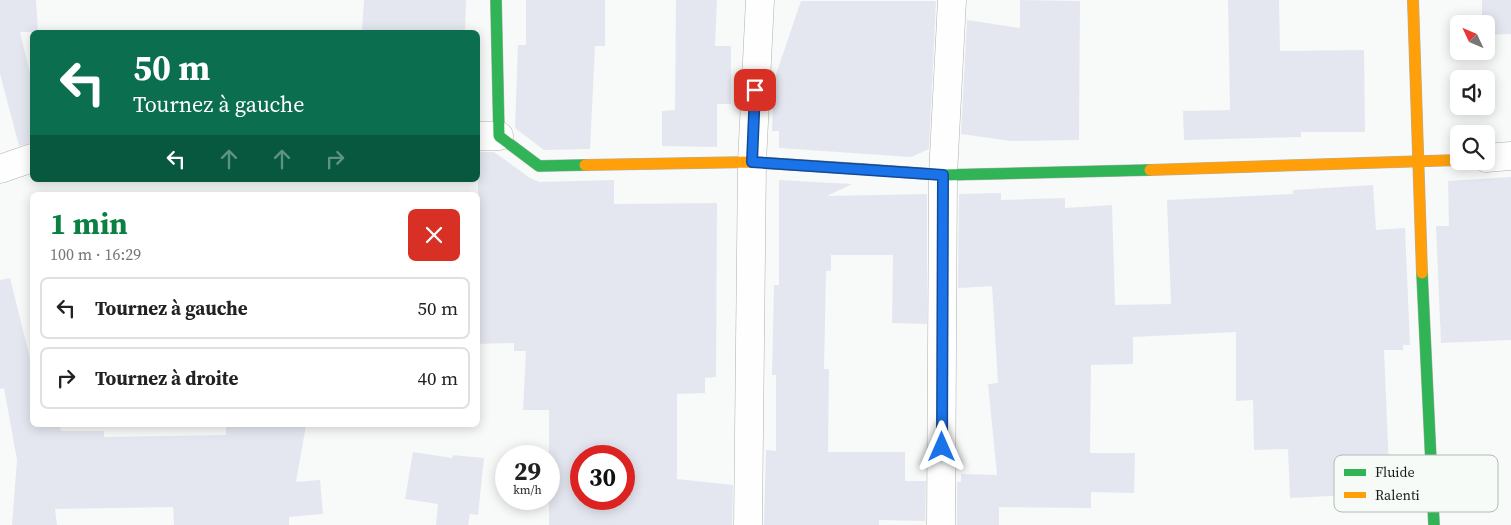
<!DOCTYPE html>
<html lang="fr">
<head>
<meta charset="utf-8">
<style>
  :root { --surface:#fff; --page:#f6f6f6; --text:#222; --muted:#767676; --line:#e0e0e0; --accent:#0b8043 }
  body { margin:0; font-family:"Source Serif 4",serif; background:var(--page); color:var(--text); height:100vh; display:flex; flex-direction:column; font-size:19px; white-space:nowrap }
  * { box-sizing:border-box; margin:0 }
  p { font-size:16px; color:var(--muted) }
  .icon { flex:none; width:28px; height:28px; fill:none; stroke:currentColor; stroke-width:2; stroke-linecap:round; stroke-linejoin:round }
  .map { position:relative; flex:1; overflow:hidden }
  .drawer { position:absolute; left:30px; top:192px; width:450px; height:235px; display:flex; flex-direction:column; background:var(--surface); border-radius:8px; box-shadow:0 2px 12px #0003 }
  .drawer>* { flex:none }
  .banner { position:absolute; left:30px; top:30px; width:450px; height:152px; border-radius:8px; box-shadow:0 2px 12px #0003; background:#0b6e4f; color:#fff; overflow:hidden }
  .needle { width:32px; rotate:314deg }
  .buttons { position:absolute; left:1450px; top:15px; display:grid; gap:10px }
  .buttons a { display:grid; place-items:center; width:45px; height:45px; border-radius:8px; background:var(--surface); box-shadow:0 2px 12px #0003; font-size:25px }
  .speed { position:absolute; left:495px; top:445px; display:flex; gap:10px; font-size:25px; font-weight:700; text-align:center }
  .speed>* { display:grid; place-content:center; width:65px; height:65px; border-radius:50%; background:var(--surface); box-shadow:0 2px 12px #0003; line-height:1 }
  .speed small { font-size:12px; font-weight:400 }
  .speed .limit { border:8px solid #d22; background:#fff; color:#111 }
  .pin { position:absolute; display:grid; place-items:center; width:42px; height:42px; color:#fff; margin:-21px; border-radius:10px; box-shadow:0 2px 8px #0006 }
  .me { position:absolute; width:55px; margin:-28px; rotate:0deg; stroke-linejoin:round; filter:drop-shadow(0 0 4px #0008) }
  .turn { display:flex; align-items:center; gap:18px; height:105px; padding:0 20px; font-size:22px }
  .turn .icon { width:65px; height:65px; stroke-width:2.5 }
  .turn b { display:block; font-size:35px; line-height:42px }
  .lanes { display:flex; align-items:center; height:48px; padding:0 20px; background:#0003; justify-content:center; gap:25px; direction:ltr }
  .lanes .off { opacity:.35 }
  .round { display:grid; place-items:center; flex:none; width:52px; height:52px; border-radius:8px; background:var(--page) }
  .summary { display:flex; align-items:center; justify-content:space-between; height:85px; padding:0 20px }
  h1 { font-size:30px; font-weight:700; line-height:38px; color:var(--accent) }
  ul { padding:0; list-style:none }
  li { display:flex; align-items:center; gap:15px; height:62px; margin:0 10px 8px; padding:0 10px; border:2px solid var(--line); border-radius:8px }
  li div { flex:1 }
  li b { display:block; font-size:19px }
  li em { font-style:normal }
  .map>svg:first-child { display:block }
</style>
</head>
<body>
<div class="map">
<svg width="1511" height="525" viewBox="0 0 1511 525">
  <rect width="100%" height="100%" fill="#f7faf8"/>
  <g fill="#e5e7f0" fill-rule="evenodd">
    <polygon points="0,0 36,0 38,32 20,32 32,82 32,143 19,146 0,74"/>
    <polygon points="364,0 466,0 465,32 362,32"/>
    <polygon points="526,0 605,0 605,46 595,46 590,149 544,150 515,128 518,45 526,45"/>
    <polygon points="676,0 717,0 715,46 731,46 731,104 717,104 717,147 662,146 662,111 675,110"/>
    <polygon points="1020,0 1080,1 1079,140 1011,141 961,134 967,20 1020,28"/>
    <polygon points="1228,0 1279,0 1280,51 1364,50 1365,132 1301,132 1301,137 1184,140 1183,111 1230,110"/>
    <polygon points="1482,0 1511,0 1511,34 1486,35 1486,24 1482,24"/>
    <polygon points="801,1 936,1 929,149 911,157 779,148 779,131 772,131 773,105 770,105 771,89"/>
    <path d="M 478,152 L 494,152 L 530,178 L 539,182 L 614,180 L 614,204 L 717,203 L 716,377 L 705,378 L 705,393 L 677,394 L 677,479 L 733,485 L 732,525 L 549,525 L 549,410 L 523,410 L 526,351 L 514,351 L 514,343 L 478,344 ZM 581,456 L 624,456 L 624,499 L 581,499 Z"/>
    <polygon points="1511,177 1511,340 1441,343 1436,226 1449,226 1448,181"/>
    <polygon points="779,180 852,184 827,196 927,194 927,324 892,323 893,255 831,255 831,271 826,271 824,369 829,369 828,452 905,452 905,481 926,481 925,521 879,520 879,525 764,525 766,450 776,451 776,375 772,375 774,285 779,285"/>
    <polygon points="1373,185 1376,230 1405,228 1410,345 1403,345 1403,350 1384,350 1390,493 1290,498 1288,449 1254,450 1253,400 1236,401 1236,332 1133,337 1133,364 1091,365 1090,453 1135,453 1134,493 1091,492 1091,508 999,507 999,525 957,525 957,482 961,482 961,474 997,475 988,384 998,383 992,286 958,288 959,194 1001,193 1001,200 1065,198 1065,208 1112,205 1115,305 1171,304 1167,200 1293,194 1293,190"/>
    <polygon points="10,278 32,366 32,425 60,425 61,431 104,431 104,437 226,435 226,425 306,425 296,482 320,480 323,514 289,517 289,525 174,525 173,507 55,509 57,525 12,525 17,460 4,388 0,389 0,280"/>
    <polygon points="413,452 452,458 453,455 484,458 478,515 470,514 468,525 436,525 438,504 405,499"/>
  </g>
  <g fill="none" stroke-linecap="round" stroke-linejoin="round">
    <defs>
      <g id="street">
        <polyline points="478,136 499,136"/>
        <polyline points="1486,158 1511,156"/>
        <polyline points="0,169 32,158"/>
        <polyline points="748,525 752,162 760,0"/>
        <polyline points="941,525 943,175 952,0"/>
      </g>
      <g id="fast">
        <polyline points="496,0 499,136 539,166 585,165"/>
        <polyline points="861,169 943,175 1150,170"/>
        <polyline points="1422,273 1434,525"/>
      </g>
      <g id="slow">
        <polyline points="1413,0 1422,273"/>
        <polyline points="585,165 752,162 861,169"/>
        <polyline points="1150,170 1459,160"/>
      </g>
    </defs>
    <use href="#street" stroke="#aeb0af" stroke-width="29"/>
    <use href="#fast" stroke="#aeb0af" stroke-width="12"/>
    <use href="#slow" stroke="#aeb0af" stroke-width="12"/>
    <use href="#street" stroke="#fefefe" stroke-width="28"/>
    <use href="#fast" stroke="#30b455" stroke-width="11"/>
    <use href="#slow" stroke="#ff9f0a" stroke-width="11"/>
  </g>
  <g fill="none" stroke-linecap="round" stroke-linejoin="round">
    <defs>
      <polyline id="route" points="755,90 752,162 943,175 942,447"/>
    </defs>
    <use href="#route" stroke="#114b97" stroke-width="12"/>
    <use href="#route" stroke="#1a73e8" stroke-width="9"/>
  </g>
  <rect x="1334" y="455" width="164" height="57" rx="8" fill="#f6fbf8" stroke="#b3b8b5" stroke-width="1"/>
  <rect x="1344" y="469" width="22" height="7" fill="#30b455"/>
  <rect x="1344" y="492" width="22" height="6" fill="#ff9f0a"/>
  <g font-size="14" fill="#181a19">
    <text x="1375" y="477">Fluide</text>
    <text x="1375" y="500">Ralenti</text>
  </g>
</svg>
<div class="buttons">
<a><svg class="needle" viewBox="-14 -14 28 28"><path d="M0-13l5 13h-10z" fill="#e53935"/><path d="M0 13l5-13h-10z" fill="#767676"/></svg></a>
<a><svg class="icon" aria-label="sound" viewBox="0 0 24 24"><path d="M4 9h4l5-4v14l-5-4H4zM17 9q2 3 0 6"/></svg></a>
<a><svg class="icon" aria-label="search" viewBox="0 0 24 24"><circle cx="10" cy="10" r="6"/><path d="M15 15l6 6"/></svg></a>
</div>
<div class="speed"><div>29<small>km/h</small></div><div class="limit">30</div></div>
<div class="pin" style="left:755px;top:90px;background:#d93025"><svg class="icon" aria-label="arrive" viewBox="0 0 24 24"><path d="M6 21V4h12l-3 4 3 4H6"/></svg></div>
<svg class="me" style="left:942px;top:447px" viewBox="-20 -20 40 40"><path d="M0-17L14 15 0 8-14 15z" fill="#1a73e8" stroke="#fff" stroke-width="4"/></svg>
<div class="banner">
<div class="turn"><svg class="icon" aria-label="left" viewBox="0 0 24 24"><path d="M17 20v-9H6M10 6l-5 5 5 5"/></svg><div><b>50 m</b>Tournez à gauche</div></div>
<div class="lanes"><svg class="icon" aria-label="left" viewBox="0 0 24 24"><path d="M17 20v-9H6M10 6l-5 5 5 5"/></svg><svg class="icon off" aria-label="ahead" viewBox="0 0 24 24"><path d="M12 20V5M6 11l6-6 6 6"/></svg><svg class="icon off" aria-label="ahead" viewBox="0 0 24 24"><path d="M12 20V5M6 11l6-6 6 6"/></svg><svg class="icon off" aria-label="right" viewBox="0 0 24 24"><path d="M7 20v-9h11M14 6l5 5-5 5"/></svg></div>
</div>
<section class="drawer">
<div class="summary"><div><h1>1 min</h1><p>100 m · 16:29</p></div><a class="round" style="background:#d93025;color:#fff"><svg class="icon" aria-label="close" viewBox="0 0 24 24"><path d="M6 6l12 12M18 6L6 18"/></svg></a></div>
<ul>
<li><svg class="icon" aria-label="left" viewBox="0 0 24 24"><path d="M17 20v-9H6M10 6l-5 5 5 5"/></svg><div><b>Tournez à gauche</b></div><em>50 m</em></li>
<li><svg class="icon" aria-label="right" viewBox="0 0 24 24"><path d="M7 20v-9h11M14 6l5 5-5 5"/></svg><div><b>Tournez à droite</b></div><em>40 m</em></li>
</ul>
</section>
</div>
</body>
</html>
